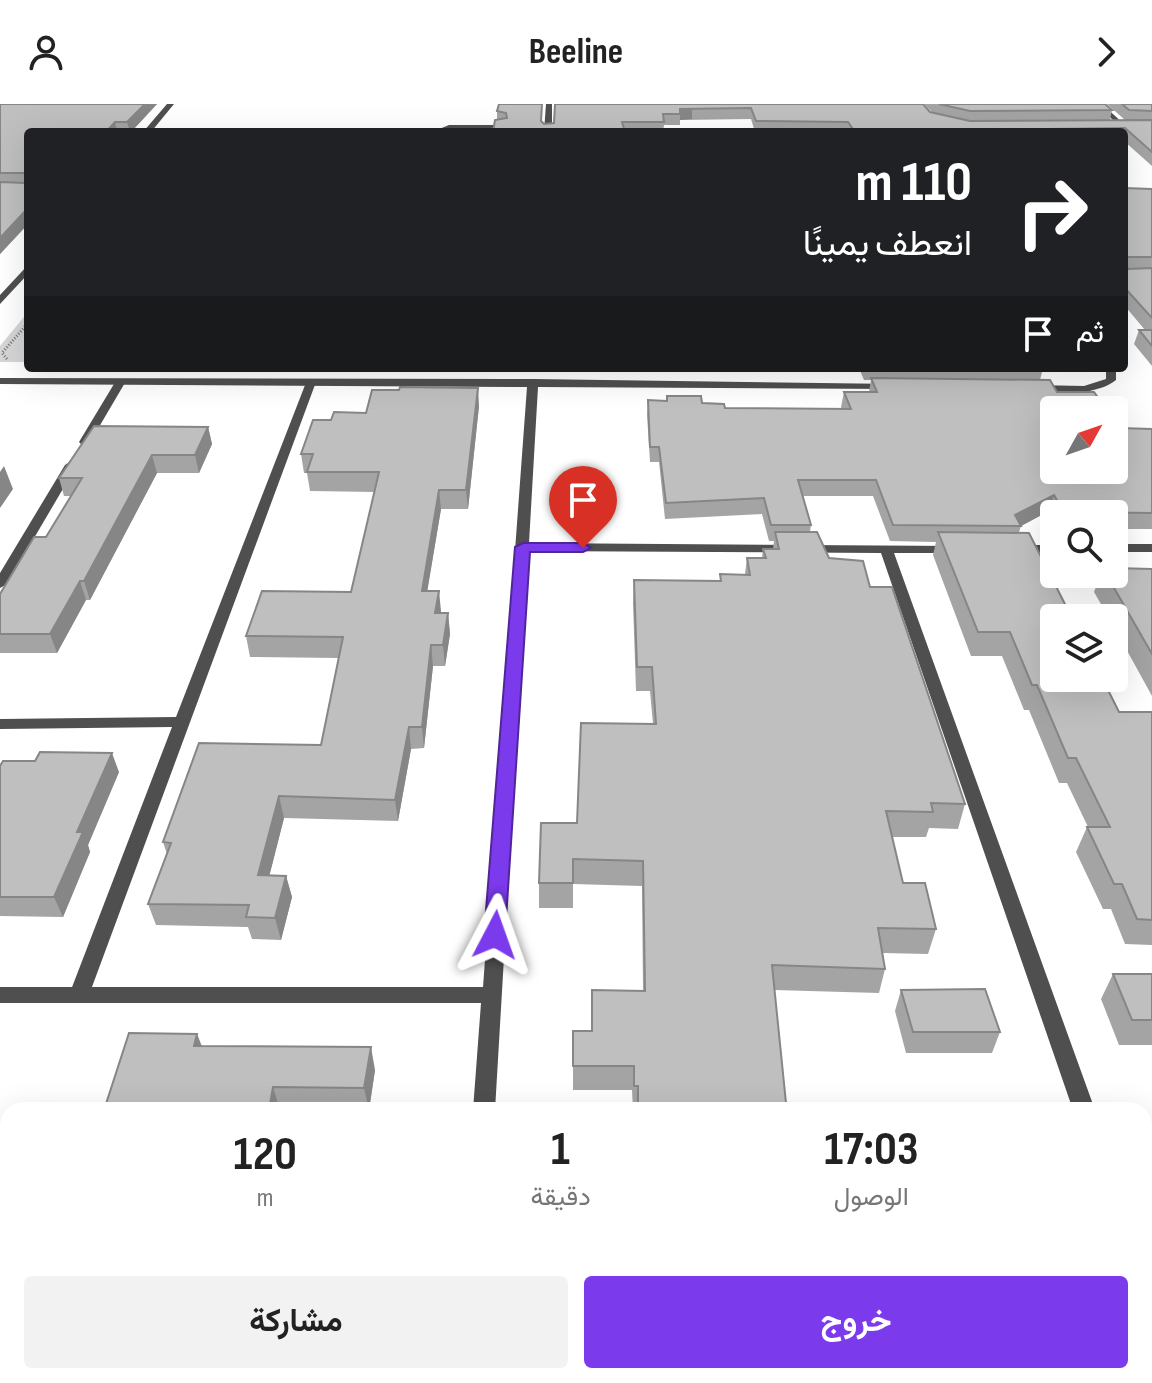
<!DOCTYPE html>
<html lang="ar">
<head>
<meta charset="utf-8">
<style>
  :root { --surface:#fff; --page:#f2f2f2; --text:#222; --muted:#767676; --accent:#7c3aed }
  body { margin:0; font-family:"Sofia Sans Condensed",Vazirmatn,sans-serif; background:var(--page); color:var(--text); direction:rtl; height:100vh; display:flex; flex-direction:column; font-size:30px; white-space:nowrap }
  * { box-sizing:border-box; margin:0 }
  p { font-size:26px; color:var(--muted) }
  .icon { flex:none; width:44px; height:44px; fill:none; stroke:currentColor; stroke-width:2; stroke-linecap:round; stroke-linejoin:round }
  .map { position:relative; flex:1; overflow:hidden; direction:ltr }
  .side { position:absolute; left:0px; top:998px; width:1152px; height:282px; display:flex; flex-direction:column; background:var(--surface); border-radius:24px 24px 0 0; box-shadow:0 8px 32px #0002; direction:rtl }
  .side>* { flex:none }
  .top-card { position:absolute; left:24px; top:24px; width:1104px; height:244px; border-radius:8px; box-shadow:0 8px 32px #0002; direction:rtl; background:#202124; color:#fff; overflow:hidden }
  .needle { width:52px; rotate:50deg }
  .controls { position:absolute; left:1040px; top:292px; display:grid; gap:16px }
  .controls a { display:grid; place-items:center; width:88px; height:88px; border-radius:8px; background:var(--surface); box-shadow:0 8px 32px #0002; font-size:40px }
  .pin { position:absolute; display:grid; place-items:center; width:68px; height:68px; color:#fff; margin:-82px -34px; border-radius:50% 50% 50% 0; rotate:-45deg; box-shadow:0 0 8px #0007 }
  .pin .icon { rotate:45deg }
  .me { position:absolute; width:88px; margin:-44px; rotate:4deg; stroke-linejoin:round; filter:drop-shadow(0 0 6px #0008) }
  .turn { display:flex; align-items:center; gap:28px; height:168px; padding:0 24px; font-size:36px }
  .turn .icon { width:104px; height:104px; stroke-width:2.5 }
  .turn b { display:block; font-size:56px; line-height:68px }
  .then { display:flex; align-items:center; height:76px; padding:0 24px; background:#0003; gap:16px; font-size:30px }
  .eta { display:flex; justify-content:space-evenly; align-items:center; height:136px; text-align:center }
  .eta b { font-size:48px; font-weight:700; line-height:56px }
  .primary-button { display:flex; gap:16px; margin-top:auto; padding:16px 24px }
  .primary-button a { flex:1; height:92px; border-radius:8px; background:var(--accent); color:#fff; font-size:32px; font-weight:700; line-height:92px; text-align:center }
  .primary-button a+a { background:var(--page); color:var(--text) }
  header { display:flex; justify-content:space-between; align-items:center; height:104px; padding:0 24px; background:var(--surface); font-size:36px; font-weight:700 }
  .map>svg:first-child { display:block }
</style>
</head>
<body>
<header><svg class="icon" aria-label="forward" viewBox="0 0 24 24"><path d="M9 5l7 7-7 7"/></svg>Beeline<svg class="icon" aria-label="person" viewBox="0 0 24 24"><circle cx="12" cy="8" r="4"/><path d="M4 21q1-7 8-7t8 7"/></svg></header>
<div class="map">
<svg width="1152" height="1279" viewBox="0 0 1152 1279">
  <rect width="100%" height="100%" fill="#fff"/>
  <polygon fill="#d6d6d6" points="28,208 28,258 0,258 0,242"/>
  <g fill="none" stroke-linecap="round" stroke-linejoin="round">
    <polyline stroke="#717171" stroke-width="3" stroke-dasharray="1 2" stroke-linecap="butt" points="7,255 2,249 28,219"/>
    <g fill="#4f4f4f" fill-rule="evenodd">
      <polygon points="449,21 501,21 505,23 432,28"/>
      <polygon points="117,275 126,277 89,340 81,340 79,338"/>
      <polygon points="307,276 316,278 89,891 86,897 79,899 72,897 69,891 172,623 0,625 0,615 176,613"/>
      <polygon points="71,357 77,361 7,480 0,484 0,469 65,361"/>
    </g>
    <g fill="#4f4f4f" fill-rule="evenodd">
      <polygon points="167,0 174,0 151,28 143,28"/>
      <polygon points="546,0 552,0 552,28 544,28"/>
      <polygon points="1095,0 1102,0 1125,21 1125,23 1121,23"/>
      <polygon points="28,161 28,170 0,200 0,191"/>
      <path d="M 1106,264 L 1116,264 L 1116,276 C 1100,290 1048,295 1030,284 L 1035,281 L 1084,282 L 1106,275 Z"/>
      <polygon points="0,274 533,275 896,280 896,284 892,285 538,283 529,439 958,442 960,445 953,449 894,449 1095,1006 1073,1006 881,449 528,447 495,1006 473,1006 481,899 0,899 0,883 483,883 527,283 0,280"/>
      <rect x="1114" y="440" width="38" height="8"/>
      <polygon points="1016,441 1054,441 1054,449 1011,448 1009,445"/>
      <polygon points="1144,1163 1152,1166 1152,1210 1144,1207"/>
      <rect x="454" y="1272" width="26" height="7"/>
    </g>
  </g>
  <g fill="#a4a4a4">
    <polygon points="0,0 157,0 131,28 28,28 28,120 0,150"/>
    <polygon points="555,0 933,9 924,0 1105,0 1112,6 1110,16 1125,16 1107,0 1152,0 1152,62 1124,37 1124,28 755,28 751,15 680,16 680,21 664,21 663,28 493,28 497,15 497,7 544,20 554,19"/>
    <polygon points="1124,84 1152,85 1152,262 1134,240 1139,226 1145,226 1124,201"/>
    <polygon points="859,264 1043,264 1040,276 1057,288 1119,324 1152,325 1152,425 1114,425 1114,410 1054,410 1054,415 1049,407 1021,422 1019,428 1119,608 1152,608 1152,841 1125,840 1111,805 1103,805 1076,748 1087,723 1088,723 1067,679 1059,679 1029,606 1024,606 1002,552 971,552 933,451 936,438 890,437 873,392 803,392 811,421 810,428 829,454 870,483 965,700 958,725 929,724 926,733 892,733 903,779 936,825 928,850 883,849 885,865 879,889 774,886 786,999 972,1006 633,1006 632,986 573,986 573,927 592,927 643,887 642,782 573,780 573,804 539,804 539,779 577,719 653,620 650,587 636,587 633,499 634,476 720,477 720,470 745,470 747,454 762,454 763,445 773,445 774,437 769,437 762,410 665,415 659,358 650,358 647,311 648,296 702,299 725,304 842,305 841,303 844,288 869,288 871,276 864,276"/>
    <polygon points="479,302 468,405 441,405 427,487 440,509 448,509 450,530 445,562 433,562 424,644 411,645 398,717 284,714 269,772 286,772 292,793 281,836 252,835 248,823 156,821 148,800 167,750 163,738 321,641 339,554 250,553 246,532 351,488 375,388 310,387 307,369 304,369 301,350 331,316 366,309"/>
    <polygon points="208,323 212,340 199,369 157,369 90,496 86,496 57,549 0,549 0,490 46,433 71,392 64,392 59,374"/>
    <polygon points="1152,465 1152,592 1114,523 1114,514 1109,514 1094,488 1101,470 1114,470"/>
    <polygon points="0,662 119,668 88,741 90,748 63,813 0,812"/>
    <polygon points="1113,870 1152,870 1152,941 1119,941 1101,895"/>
    <polygon points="901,886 1000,928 992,949 906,949 895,907"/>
    <polygon points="197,930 202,942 375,966 369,1006 104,1006"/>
    <rect x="0" y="1038" width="8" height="195"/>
    <polygon points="852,1272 950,1272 952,1279 853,1279"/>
  </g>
  <g fill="#868686">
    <polygon points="145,0 157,0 131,28 130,28 127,18"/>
    <polygon points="692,4 692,15 680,16 680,5"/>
    <polygon points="115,18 117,28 106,28"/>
    <polygon points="28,104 28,120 0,150 0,134"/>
    <polygon points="478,284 479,302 468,405 466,386"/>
    <polygon points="208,323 212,340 199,369 195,351"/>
    <polygon points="152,351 157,369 90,496 84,477"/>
    <polygon points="4,362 13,385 0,404 0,368"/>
    <polygon points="439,386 441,405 424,507 422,487"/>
    <polygon points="1054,391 1049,407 1021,422 1015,411"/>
    <polygon points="80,477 86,496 57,549 50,530"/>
    <polygon points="439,487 441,507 437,529 435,509"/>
    <polygon points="448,509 450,530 445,562 443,541"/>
    <polygon points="431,541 433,562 424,644 422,623"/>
    <polygon points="409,623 411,645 398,717 395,696"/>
    <polygon points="112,649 119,668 88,741 90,748 63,813 54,793 77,728"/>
    <polygon points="279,692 284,714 264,793 258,771"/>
    <polygon points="286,772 292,793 281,836 275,814"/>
    <polygon points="197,930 205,953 194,942"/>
    <polygon points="371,943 375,966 369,1006 364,984"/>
    <polygon points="273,983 280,1006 269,1006"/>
    <polygon points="349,1272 357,1272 357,1279 348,1279"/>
  </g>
  <g fill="#bfbfbf" stroke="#868686" stroke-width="2">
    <polygon points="0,0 145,0 127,18 115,18 106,28 28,28 28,104 0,134 0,78 25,79 28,72 25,69 0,69"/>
    <polygon points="499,0 542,0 541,17 544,20 554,19 555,0 923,0 930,8 970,17 1152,16 1152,48 1125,24 1051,25 1054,28 855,28 848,18 756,17 751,4 680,5 680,10 663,10 664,18 622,18 625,28 493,28 495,16 507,14 506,9 497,7"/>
    <polygon points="939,0 1105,0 1112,6 970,7"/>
    <polygon points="1122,0 1152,0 1152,7 1129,6"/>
    <polygon points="1124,84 1152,85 1152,153 1128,153 1125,156 1128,165 1152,164 1152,214 1124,183"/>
    <polygon points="1139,226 1152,226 1152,242"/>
    <polygon points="871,274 1050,276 1057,288 1094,288 1107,306 1054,306 1054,366 1114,366 1114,317 1119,324 1152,325 1152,409 1064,408 1054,391 1015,411 1021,422 893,421 876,376 798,376 811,421 771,421 764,394 666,399 659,343 650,343 648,296 667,297 667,292 701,292 702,299 724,300 725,304 851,305 844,288 877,288"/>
    <polygon points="400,283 478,284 466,386 439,386 422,487 439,487 435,509 448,509 443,541 431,541 422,623 409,623 395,696 279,692 258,771 286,772 275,814 246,813 249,801 148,800 171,739 163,738 199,639 321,641 343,533 246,532 262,487 351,488 379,368 307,368 313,350 301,350 313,316 331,316 334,308 366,309 372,286 399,286"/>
    <polygon points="94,322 208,323 195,351 152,351 84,477 80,477 50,530 0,530 0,490 34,433 46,433 82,374 59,374"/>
    <polygon points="775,428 817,428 829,454 863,457 870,483 892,483 965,700 931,699 933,708 886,707 903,779 925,779 936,825 878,824 885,865 772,861 786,999 971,1001 972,1006 638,1006 638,982 634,982 634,962 573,962 573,927 592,927 592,886 645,887 643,757 573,755 573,779 539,779 541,719 577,719 581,619 656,620 652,563 637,563 634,476 721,477 720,470 750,471 747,454 766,454 763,445 779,445"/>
    <polygon points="938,428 1029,429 1072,514 1054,514 1054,574 1102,574 1119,608 1152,608 1152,816 1137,815 1122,780 1114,780 1087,723 1110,723 1076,654 1068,654 1037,581 1032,581 1010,528 978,528"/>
    <polygon points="1114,464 1152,465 1152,550 1106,470 1114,470"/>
    <polygon points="40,648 112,649 77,728 83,728 54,793 0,793 0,662 3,657 35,657"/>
    <polygon points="1113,870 1152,870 1152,916 1132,916"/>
    <polygon points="985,885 1000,928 913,928 901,886"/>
    <polygon points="129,929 197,930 194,942 371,943 364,984 273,983 269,1006 104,1006"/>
    <rect x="0" y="1038" width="8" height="171"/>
    <polygon points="61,1272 349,1272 348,1279 59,1279"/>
    <polygon points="659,1272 780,1272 781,1279 659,1279"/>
    <polygon points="863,1272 950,1272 952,1279 865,1279"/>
  </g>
  <polygon fill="#7c3aed" stroke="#51269a" stroke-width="2" points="523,439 583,439 591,444 583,448 530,448 505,831 502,837 495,840 487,837 484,831 515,443"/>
</svg>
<div class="controls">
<a><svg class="needle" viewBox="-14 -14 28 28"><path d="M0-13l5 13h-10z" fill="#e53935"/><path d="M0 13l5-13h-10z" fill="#767676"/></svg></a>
<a><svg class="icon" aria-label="search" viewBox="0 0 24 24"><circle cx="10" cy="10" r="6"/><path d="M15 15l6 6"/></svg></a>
<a><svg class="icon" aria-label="layers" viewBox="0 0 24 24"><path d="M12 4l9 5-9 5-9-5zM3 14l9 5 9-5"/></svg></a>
</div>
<div class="pin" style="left:583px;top:444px;background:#d93025"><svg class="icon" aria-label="arrive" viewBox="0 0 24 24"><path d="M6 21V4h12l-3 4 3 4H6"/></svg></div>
<svg class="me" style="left:495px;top:831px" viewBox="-20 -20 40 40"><path d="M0-17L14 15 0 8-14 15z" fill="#7c3aed" stroke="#fff" stroke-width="4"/></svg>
<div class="top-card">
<div class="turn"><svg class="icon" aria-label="right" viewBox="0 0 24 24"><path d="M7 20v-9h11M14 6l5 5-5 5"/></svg><div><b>110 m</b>انعطف يمينًا</div></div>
<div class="then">ثم<svg class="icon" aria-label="arrive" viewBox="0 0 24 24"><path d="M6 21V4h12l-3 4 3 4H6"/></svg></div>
</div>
<section class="side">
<div class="eta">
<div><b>17:03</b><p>الوصول</p></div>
<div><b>1</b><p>دقيقة</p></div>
<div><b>120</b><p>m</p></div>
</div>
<div class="primary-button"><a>خروج</a><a>مشاركة</a></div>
</section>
</div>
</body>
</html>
